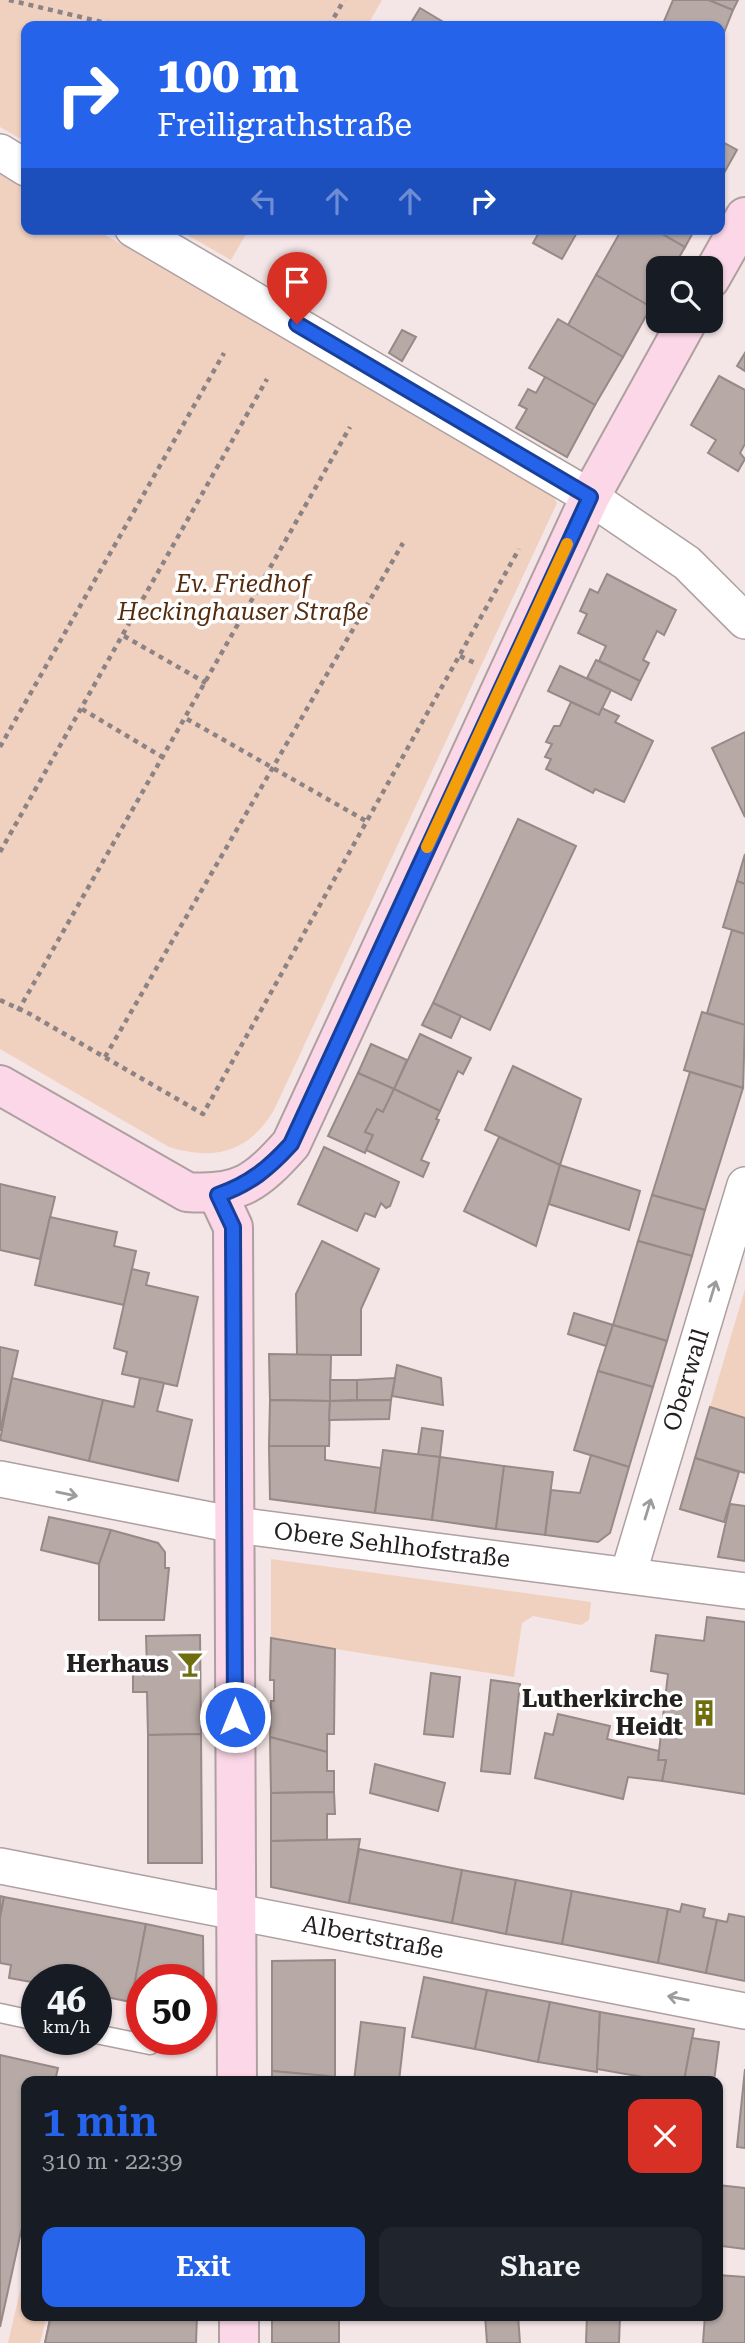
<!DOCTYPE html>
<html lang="en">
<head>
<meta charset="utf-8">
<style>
  :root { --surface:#171b24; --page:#20242c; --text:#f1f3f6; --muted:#9ea1a6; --accent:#2563eb }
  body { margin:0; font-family:"Roboto Serif",serif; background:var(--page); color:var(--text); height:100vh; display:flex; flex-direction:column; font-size:26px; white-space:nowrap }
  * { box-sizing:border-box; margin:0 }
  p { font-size:23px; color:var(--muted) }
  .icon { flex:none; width:38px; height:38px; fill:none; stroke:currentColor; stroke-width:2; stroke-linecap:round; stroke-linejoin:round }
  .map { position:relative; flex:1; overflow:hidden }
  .sheet { position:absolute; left:21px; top:2076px; width:702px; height:245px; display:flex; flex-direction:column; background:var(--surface); border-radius:14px; box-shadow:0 2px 5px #0004 }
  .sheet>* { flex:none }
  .banner { position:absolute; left:21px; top:21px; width:704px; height:214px; border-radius:14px; box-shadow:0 2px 5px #0004; background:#2563eb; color:#fff; overflow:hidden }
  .fabs { position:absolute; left:646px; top:256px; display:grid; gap:14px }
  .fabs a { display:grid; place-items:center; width:77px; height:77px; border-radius:14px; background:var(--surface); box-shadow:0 2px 5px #0004; font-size:35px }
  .speed { position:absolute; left:21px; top:1964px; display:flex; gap:14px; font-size:35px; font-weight:700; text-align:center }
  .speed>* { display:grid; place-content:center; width:91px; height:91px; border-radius:50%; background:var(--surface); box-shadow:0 2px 5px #0004; line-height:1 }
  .speed small { font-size:18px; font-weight:400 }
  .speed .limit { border:10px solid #d22; background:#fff; color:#111 }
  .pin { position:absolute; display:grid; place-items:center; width:60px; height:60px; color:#fff; margin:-72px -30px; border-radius:50% 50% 50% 0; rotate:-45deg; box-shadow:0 0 7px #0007 }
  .pin .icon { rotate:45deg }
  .me { position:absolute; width:77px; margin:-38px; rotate:0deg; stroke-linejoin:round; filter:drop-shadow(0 0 5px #0008) }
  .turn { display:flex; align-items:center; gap:24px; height:147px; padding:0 21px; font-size:32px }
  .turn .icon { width:91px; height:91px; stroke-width:2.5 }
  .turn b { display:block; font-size:49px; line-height:60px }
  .lanes { display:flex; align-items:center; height:66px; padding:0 21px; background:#0003; justify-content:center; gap:35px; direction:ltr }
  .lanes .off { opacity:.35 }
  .round { display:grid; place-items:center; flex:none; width:74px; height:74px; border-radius:14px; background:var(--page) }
  .overview { display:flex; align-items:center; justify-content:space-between; height:119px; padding:0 21px }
  h1 { font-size:42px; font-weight:600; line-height:52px; color:var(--accent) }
  .cta { display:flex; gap:14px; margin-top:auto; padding:14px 21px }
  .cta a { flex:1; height:80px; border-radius:14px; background:var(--accent); color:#fff; font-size:28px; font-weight:600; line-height:80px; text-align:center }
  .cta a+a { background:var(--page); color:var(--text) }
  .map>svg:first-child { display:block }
</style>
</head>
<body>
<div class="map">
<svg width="745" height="2343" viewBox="0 0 745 2343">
  <rect width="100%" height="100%" fill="#f4e5e6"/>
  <g fill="#f0d1bf">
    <polygon points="0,0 382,0 367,26 26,26 26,142 0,127"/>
    <path d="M 0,174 L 26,189 L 26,229 L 95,229 L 553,496 L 557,503 L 274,1110 C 249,1152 215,1161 169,1147 L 0,1049 Z"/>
    <polygon points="177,229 249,229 231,260"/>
    <polygon points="745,1289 745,1418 710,1407"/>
    <polygon points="271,1559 591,1602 589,1620 581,1625 533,1616 522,1623 514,1677 271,1639"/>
    <polygon points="26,2266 26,2315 47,2315 40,2343 8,2343"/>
  </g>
  <g fill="#b7aaa6" stroke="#968986" stroke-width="2">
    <polygon points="673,0 709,0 733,10 719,45 719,26 662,26"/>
    <polygon points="709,0 738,0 733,10"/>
    <polygon points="420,8 450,26 409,26"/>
    <polygon points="719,140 737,150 719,182"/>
    <polygon points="541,229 579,229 562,259 533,243"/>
    <polygon points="622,229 654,229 685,247 673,268 658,268 658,295 651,307 596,275"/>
    <polygon points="654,229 695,229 685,247"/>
    <polygon points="596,275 651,307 623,357 568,325"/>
    <polygon points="558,319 623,357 595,405 529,368"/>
    <polygon points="402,330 416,337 402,361 389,353"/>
    <polygon points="745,353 745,371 737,366"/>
    <polygon points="719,376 745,390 745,444 740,453 745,459 738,471 708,453 716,440 691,425"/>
    <polygon points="545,377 595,405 567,457 516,428 527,409 519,405 528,389 536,393"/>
    <polygon points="607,574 676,610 664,635 657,631 643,660 649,663 640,681 599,661 606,646 578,633 587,614 580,611 590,589 598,593"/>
    <polygon points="596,660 640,681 631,700 587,678"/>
    <polygon points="560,666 611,690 599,715 548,691"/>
    <polygon points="571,702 599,715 602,708 619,716 615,722 653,741 624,802 595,789 593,793 546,769 551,759 545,757 552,744 546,742 554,726 560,726"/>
    <polygon points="745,732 745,817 712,748"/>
    <polygon points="518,819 576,846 490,1030 433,1003"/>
    <polygon points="745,854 745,884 737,881"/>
    <polygon points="737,881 745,884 745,934 723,927"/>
    <polygon points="732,930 745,934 745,1025 707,1013"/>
    <polygon points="433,1003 461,1016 451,1038 422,1025"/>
    <polygon points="702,1012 745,1025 743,1088 684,1070"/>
    <polygon points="420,1034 471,1058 463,1074 458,1071 440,1111 394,1089"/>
    <polygon points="371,1044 407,1060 394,1089 358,1073"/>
    <polygon points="513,1066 581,1099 560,1165 485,1130"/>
    <polygon points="690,1072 743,1088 705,1210 652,1195"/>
    <polygon points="358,1073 394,1089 383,1112 377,1109 365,1132 373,1135 365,1153 328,1136"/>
    <polygon points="394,1089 440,1111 436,1119 439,1120 421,1160 429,1163 423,1177 366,1150 373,1135 365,1132 377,1109 383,1112"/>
    <polygon points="499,1137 560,1165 536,1246 464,1211"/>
    <polygon points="324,1147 399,1182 390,1206 386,1208 381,1203 375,1217 365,1213 357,1231 298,1204"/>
    <polygon points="560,1165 640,1191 629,1230 549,1204"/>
    <polygon points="0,1184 55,1197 40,1259 0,1250"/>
    <polygon points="652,1195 705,1210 692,1256 638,1241"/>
    <polygon points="50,1217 117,1232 114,1246 136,1251 124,1305 35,1285"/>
    <polygon points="322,1241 379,1269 361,1309 361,1355 297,1355 296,1294"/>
    <polygon points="638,1241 692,1256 667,1341 613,1325"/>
    <polygon points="132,1269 149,1273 146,1285 198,1297 177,1386 122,1374 127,1352 114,1348"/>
    <polygon points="574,1313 613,1325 606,1346 568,1334"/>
    <polygon points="613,1325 667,1341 653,1387 598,1371"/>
    <polygon points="0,1347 18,1351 0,1431"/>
    <polygon points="269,1354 331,1355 330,1401 270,1400"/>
    <polygon points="397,1365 441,1378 443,1405 392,1396"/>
    <polygon points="598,1371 653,1387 629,1467 574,1450"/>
    <polygon points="12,1378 103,1400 89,1461 0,1440"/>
    <polygon points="140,1378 164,1383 157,1411 192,1420 178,1481 89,1461 103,1400 134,1407"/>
    <polygon points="395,1378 391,1400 357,1400 357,1380"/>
    <polygon points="330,1380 357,1380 357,1400 330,1401"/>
    <polygon points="270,1400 330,1401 329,1446 269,1446"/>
    <polygon points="391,1400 389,1419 329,1420 330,1401"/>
    <polygon points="710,1407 745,1418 745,1473 695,1458"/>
    <polygon points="422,1428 443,1431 440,1457 418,1455"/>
    <polygon points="269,1446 325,1446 325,1460 381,1468 375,1513 270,1499"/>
    <polygon points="383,1450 440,1457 432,1520 375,1513"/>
    <polygon points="591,1455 629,1467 610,1533 598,1542 545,1535 551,1490 580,1493"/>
    <polygon points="440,1457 504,1466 496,1529 432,1520"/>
    <polygon points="695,1458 739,1472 724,1522 680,1509"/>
    <polygon points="504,1466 553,1472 545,1535 496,1529"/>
    <polygon points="730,1504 745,1506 745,1561 718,1557"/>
    <polygon points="49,1517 111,1530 99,1564 41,1550"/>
    <polygon points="111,1530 158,1543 165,1552 165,1568 169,1568 164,1620 99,1620 99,1564"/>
    <polygon points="707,1617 745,1622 745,1794 662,1781 666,1760 658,1760 668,1674 651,1671 656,1635 704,1641"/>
    <polygon points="200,1635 201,1734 148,1735 147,1692 133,1692 133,1668 147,1668 146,1636"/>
    <polygon points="271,1638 335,1649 334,1734 327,1734 327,1752 270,1737 271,1701 274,1701 274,1680 270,1680"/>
    <polygon points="431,1673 460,1677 453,1737 424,1734"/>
    <polygon points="491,1680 520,1684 510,1774 481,1771"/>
    <polygon points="558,1714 610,1726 607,1739 659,1751 658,1760 666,1760 662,1781 628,1777 623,1799 535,1778 545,1733 553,1735"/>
    <polygon points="201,1734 202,1863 148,1863 148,1735"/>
    <polygon points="270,1737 327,1752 327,1771 334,1771 334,1792 271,1793"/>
    <polygon points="375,1764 445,1783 438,1811 370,1793"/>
    <polygon points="334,1792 335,1814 327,1814 327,1840 271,1841 271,1793"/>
    <polygon points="360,1839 349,1903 271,1887 271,1841"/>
    <polygon points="359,1849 462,1870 452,1923 349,1903"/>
    <polygon points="462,1870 516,1880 506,1934 452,1923"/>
    <polygon points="516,1880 572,1891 562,1944 506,1934"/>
    <polygon points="572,1891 668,1909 658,1963 562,1944"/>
    <polygon points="0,1896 4,1897 0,1918"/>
    <polygon points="4,1897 146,1924 131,2002 96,1995 96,1979 37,1979 37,1983 9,1978 11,1965 0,1963 0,1918"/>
    <polygon points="682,1904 705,1909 703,1917 717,1920 706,1973 658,1963 668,1909 680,1912"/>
    <polygon points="729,1914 745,1917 745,1981 706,1973 717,1920 727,1922"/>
    <polygon points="146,1924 203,1936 204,2016 201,2016 201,1979 142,1979 142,2004 131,2002"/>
    <polygon points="335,1960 335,2077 272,2071 272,1961"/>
    <polygon points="424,1977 487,1990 475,2049 412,2037"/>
    <polygon points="487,1990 550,2002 538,2062 475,2049"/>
    <polygon points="550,2002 600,2012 597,2072 538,2062"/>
    <polygon points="600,2012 694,2029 684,2081 665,2081 597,2069"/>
    <polygon points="361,2022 405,2028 399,2081 354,2081"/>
    <polygon points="692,2038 719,2042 714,2081 684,2081"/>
    <polygon points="0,2055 58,2068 55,2081 26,2081 26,2209 0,2327"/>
    <polygon points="745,2069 745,2148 737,2147"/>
    <polygon points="272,2071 328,2076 328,2081 272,2081"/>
    <polygon points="718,2185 745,2188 745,2249 722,2246 721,2254 718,2253"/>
    <polygon points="718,2275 745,2277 745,2343 703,2343 705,2315 718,2315"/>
    <polygon points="51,2315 111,2315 125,2318 126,2315 172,2315 196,2319 196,2343 45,2343"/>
    <polygon points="51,2315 197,2315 196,2343 45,2343"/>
    <rect x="272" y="2315" width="67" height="28"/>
    <polygon points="485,2315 518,2315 520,2343 487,2343"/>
    <polygon points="587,2315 620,2315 619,2343 586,2343"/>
  </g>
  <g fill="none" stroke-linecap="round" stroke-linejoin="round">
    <defs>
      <g id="lane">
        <polyline points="0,2013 37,2021"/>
        <polyline points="96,2034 150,2045"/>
      </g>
      <g id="street">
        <polyline points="0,152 26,168"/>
        <polyline points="133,229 590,497 687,563 745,621"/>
        <polyline points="0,1479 235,1525 745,1591"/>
        <polyline points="628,1575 745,1185"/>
        <polyline points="0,1866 745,2011"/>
      </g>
      <g id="secondary">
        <polyline points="710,279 745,217"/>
        <path d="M 0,1085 L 187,1192 C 240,1196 257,1182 291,1144 L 590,497 L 688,320"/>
        <polyline points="218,1195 233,1227 237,2081"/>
        <polyline points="239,2315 239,2343"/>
      </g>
    </defs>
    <use href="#lane" stroke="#aea0a1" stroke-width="21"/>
    <use href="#street" stroke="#aea0a1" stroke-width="38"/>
    <use href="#secondary" stroke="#aea0a1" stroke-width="42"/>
    <g stroke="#8d8384" stroke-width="4.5" stroke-dasharray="5 5" stroke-linecap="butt">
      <polyline points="9,0 106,23 141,26"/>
      <polyline points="329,26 344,0"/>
      <polyline points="124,636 206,683"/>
      <polyline points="460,656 475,663"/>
      <polyline points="82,709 164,758"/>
      <polyline points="187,719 366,821"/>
      <polyline points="0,747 224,353"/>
      <polyline points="0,852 267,379"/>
      <polyline points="0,1000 30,1014 203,1114 519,549"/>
      <polyline points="18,1011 350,427"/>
      <polyline points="105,1057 403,543"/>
    </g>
    <use href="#lane" stroke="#fff" stroke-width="18"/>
    <use href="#street" stroke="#fff" stroke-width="35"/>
    <use href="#secondary" stroke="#fcd7e7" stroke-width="38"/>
  </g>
  <defs><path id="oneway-shaft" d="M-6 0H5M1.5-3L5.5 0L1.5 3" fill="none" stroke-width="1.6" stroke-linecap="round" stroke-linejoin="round" transform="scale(1.75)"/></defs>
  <g stroke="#9d9b9b">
    <use href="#oneway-shaft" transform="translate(713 1291) rotate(-73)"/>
    <use href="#oneway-shaft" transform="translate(67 1494) rotate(12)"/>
    <use href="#oneway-shaft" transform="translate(648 1509) rotate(-73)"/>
    <use href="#oneway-shaft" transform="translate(678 1998) rotate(-169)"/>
  </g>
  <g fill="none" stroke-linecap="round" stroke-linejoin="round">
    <defs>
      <path id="route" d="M 235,1717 L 233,1227 L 218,1195 C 250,1184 269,1168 291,1144 L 590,497 L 297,324"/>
    </defs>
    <use href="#route" stroke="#184099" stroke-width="18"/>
    <use href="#route" stroke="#2563eb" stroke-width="12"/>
    <polyline stroke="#f59e0b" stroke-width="12" points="427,847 567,544"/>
  </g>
  <defs>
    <symbol id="bar-bare" viewBox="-9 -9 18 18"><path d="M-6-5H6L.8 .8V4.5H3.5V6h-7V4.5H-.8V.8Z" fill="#6e6e0f" stroke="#fff" stroke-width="2.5" paint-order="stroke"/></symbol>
    <symbol id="building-bare" viewBox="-9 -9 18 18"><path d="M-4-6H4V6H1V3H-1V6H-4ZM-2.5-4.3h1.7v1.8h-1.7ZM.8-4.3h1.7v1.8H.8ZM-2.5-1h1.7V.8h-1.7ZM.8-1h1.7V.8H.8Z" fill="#6e6e0f" stroke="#fff" stroke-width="2.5" paint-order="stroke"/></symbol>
  </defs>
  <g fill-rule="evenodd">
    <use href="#bar-bare" x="171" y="1645" width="38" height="38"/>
    <use href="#building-bare" x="685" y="1694" width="38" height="38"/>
  </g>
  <g text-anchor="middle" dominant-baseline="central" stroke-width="7" stroke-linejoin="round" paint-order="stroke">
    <g font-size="24" font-style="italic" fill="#552b0d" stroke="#fff">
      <text x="243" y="584">Ev. Friedhof<tspan x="243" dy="28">Heckinghauser Straße</tspan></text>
    </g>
    <g font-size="24" fill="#252020" stroke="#fff">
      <text transform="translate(686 1380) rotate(-73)">Oberwall</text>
      <text transform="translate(392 1545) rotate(7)">Obere Sehlhofstraße</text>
      <text transform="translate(373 1937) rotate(11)">Albertstraße</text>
    </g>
    <g font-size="24" font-weight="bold" fill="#252020" stroke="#fff" text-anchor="end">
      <text x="169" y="1664">Herhaus</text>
      <text x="683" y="1699">Lutherkirche<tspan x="683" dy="28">Heidt</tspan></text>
    </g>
  </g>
</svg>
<div class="fabs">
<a><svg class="icon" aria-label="search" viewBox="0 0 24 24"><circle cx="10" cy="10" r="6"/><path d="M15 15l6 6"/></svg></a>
</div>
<div class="speed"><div>46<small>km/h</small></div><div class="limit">50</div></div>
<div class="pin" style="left:297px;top:324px;background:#d93025"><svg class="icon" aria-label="arrive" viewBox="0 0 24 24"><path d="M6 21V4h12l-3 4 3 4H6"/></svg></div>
<svg class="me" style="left:235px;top:1717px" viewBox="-20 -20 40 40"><circle r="17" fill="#2563eb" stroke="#fff" stroke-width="3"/><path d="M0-11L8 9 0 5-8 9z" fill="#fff"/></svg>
<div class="banner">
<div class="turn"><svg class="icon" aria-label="right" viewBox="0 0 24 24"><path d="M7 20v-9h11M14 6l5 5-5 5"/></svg><div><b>100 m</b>Freiligrathstraße</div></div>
<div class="lanes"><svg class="icon off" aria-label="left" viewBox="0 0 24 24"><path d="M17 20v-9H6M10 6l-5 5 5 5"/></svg><svg class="icon off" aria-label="ahead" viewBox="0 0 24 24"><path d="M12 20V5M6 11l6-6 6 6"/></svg><svg class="icon off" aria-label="ahead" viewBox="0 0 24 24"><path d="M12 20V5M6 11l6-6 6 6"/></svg><svg class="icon" aria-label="right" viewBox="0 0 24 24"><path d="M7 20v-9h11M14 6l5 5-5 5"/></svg></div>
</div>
<section class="sheet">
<div class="overview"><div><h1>1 min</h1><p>310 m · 22:39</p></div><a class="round" style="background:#d93025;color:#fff"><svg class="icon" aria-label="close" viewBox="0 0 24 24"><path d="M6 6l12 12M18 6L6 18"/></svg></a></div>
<div class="cta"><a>Exit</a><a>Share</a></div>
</section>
</div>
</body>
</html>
